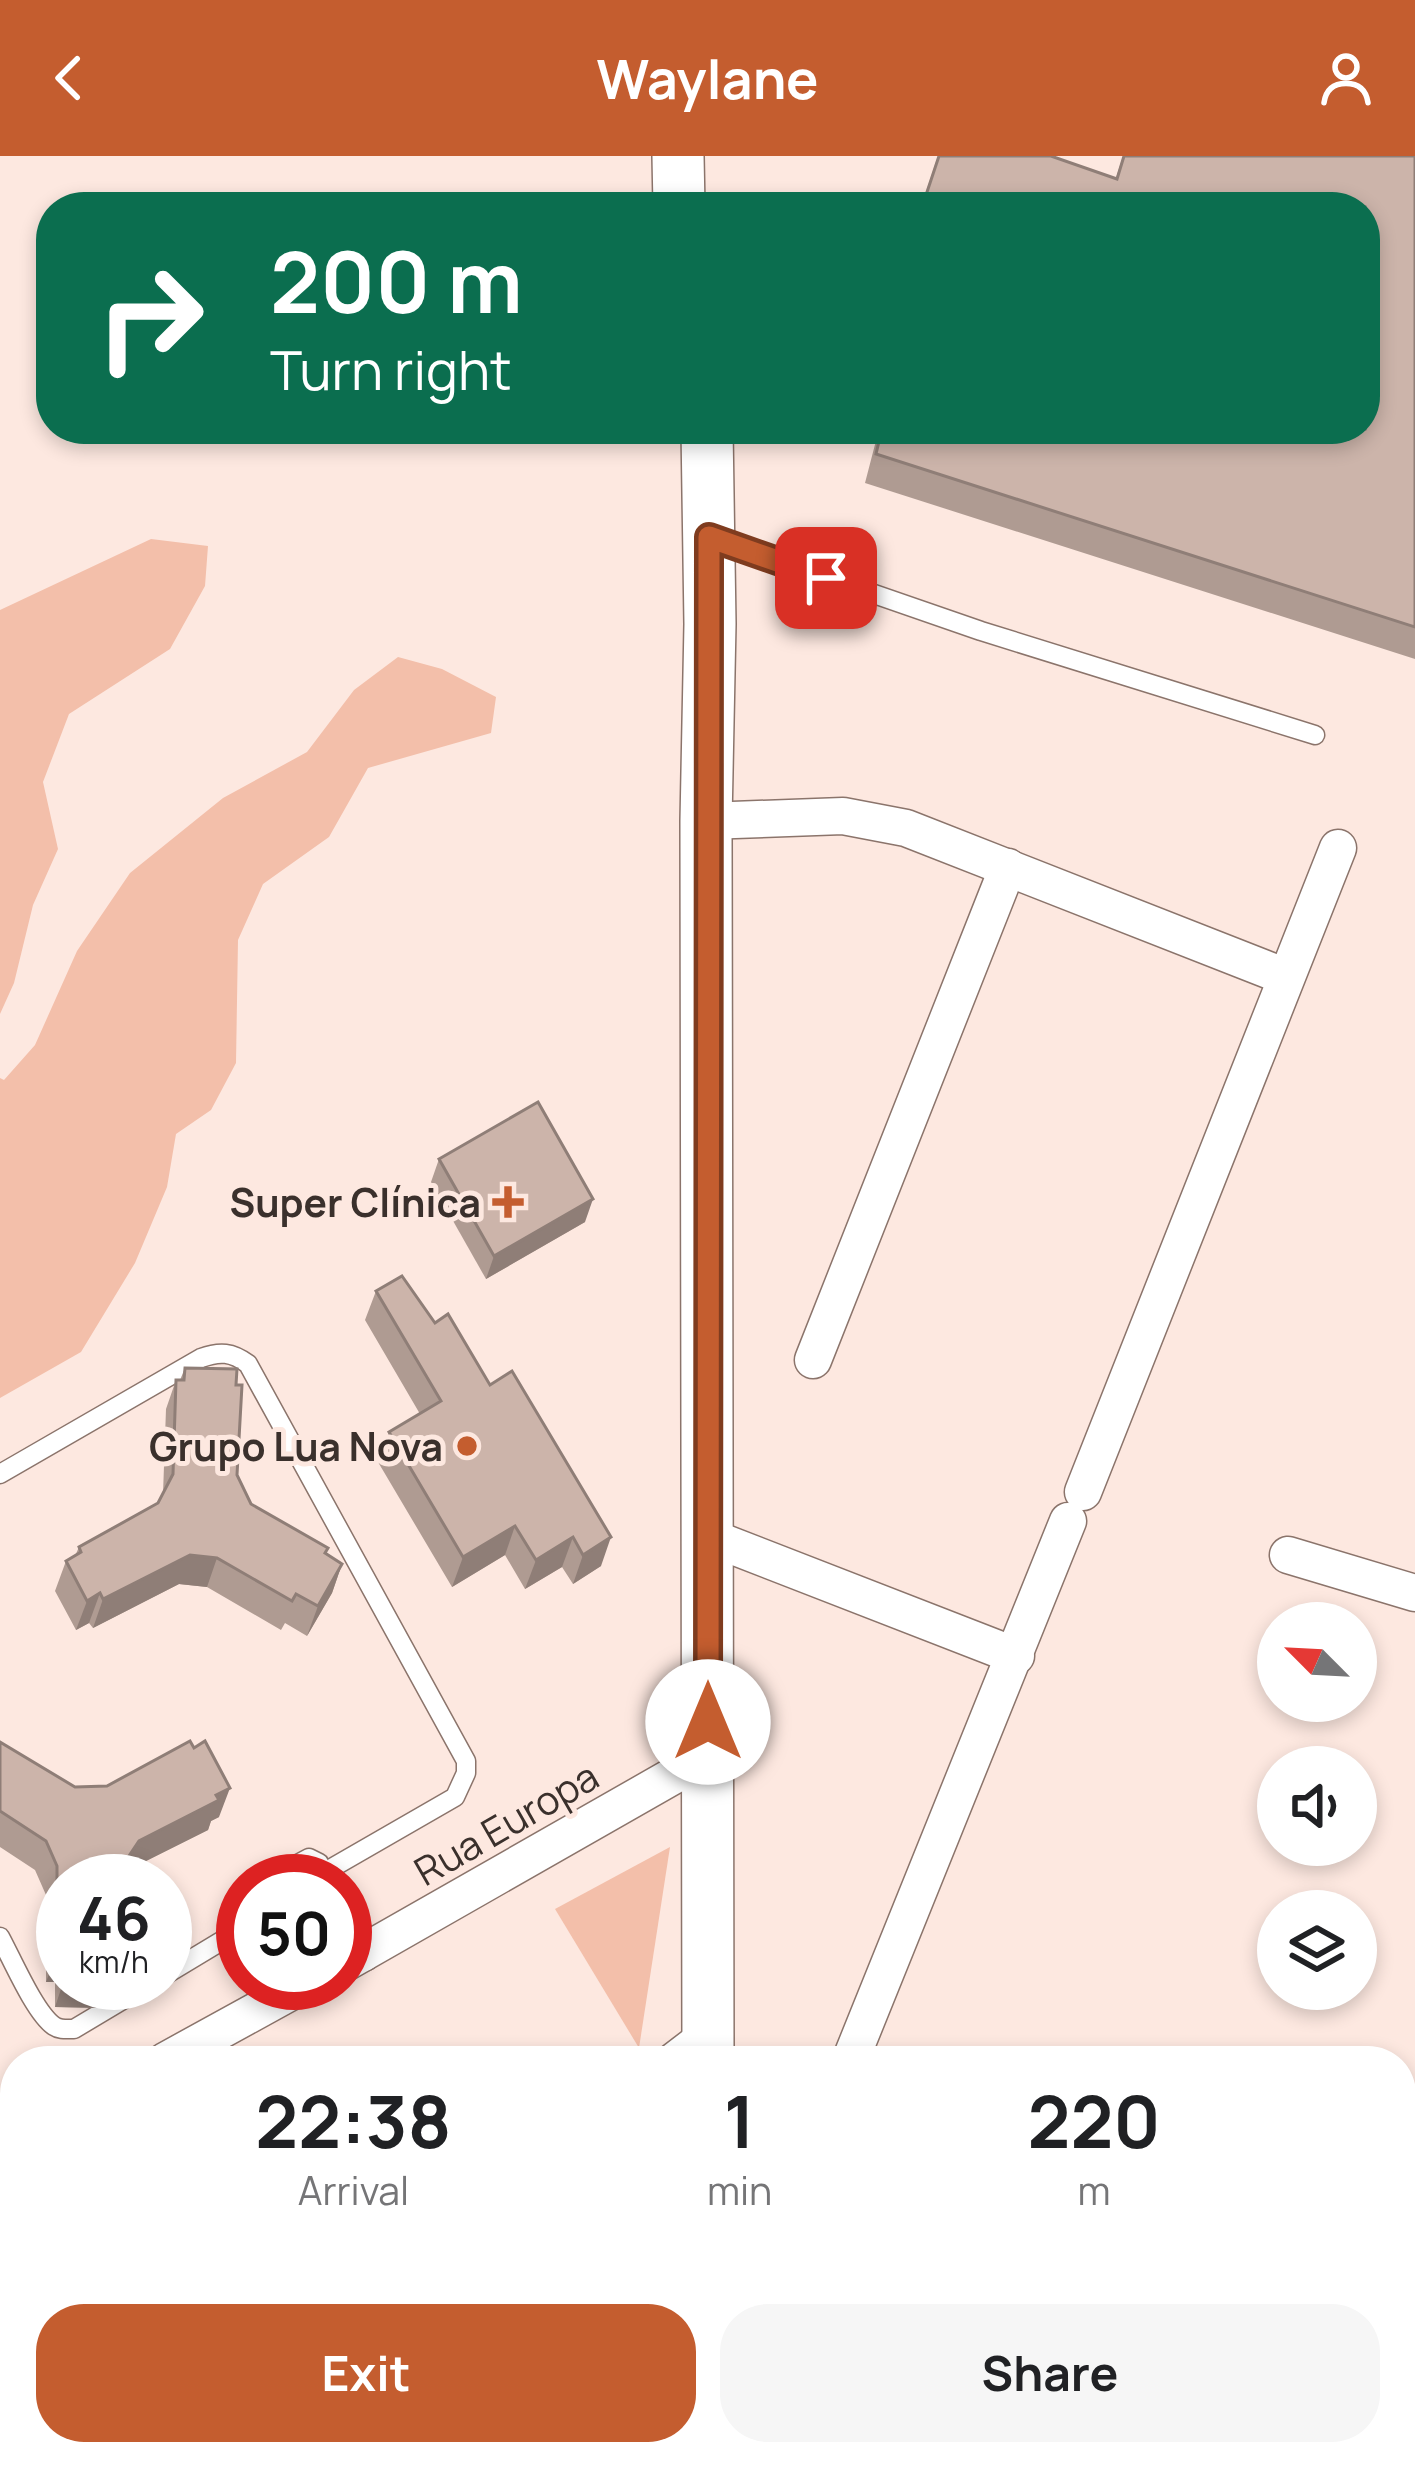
<!DOCTYPE html>
<html lang="en">
<head>
<meta charset="utf-8">
<style>
  :root { --surface:#fff; --page:#f6f6f6; --text:#202124; --muted:#757577; --accent:#c45d2f }
  body { margin:0; font-family:Manrope,sans-serif; background:var(--page); color:var(--text); height:100vh; display:flex; flex-direction:column; font-size:45px; white-space:nowrap }
  * { box-sizing:border-box; margin:0 }
  p { font-size:39px; color:var(--muted) }
  .icon { flex:none; width:66px; height:66px; fill:none; stroke:currentColor; stroke-width:2; stroke-linecap:round; stroke-linejoin:round }
  .map { position:relative; flex:1; overflow:hidden }
  .panel { position:absolute; left:0px; top:1890px; width:1416px; height:420px; display:flex; flex-direction:column; background:var(--surface); border-radius:48px 48px 0 0; box-shadow:0 6px 18px #0003 }
  .panel>* { flex:none }
  .guide { position:absolute; left:36px; top:36px; width:1344px; height:252px; border-radius:48px; box-shadow:0 6px 18px #0003; background:#0b6e4f; color:#fff; overflow:hidden }
  .needle { width:78px; rotate:294deg }
  .tools { position:absolute; left:1257px; top:1446px; display:grid; gap:24px }
  .tools a { display:grid; place-items:center; width:120px; height:120px; border-radius:50%; background:var(--surface); box-shadow:0 6px 18px #0003; font-size:60px }
  .speed { position:absolute; left:36px; top:1698px; display:flex; gap:24px; font-size:60px; font-weight:700; text-align:center }
  .speed>* { display:grid; place-content:center; width:156px; height:156px; border-radius:50%; background:var(--surface); box-shadow:0 6px 18px #0003; line-height:1 }
  .speed small { font-size:30px; font-weight:400 }
  .speed .limit { border:18px solid #d22; background:#fff; color:#111 }
  .pin { position:absolute; display:grid; place-items:center; width:102px; height:102px; color:#fff; margin:-51px; border-radius:24px; box-shadow:0 6px 18px #0006 }
  .me { position:absolute; width:132px; margin:-66px; rotate:0deg; stroke-linejoin:round; filter:drop-shadow(0 0 9px #0008) }
  .turn { display:flex; align-items:center; gap:42px; height:252px; padding:0 36px; font-size:54px }
  .turn .icon { width:156px; height:156px; stroke-width:2.5 }
  .turn b { display:block; font-size:84px; line-height:102px }
  .eta { display:flex; justify-content:space-evenly; align-items:center; height:204px; text-align:center }
  .eta b { font-size:72px; font-weight:700; line-height:84px }
  .cta { display:flex; gap:24px; margin-top:auto; padding:24px 36px }
  .cta a { flex:1; height:138px; border-radius:48px; background:var(--accent); color:#fff; font-size:48px; font-weight:700; line-height:138px; text-align:center }
  .cta a+a { background:var(--page); color:var(--text) }
  header { display:flex; justify-content:space-between; align-items:center; height:156px; padding:0 36px; background:var(--accent); color:#fff; font-size:54px; font-weight:700 }
  .map>svg:first-child { display:block }
</style>
</head>
<body>
<header><svg class="icon" aria-label="back" viewBox="0 0 24 24"><path d="M15 5l-7 7 7 7"/></svg>Waylane<svg class="icon" aria-label="person" viewBox="0 0 24 24"><circle cx="12" cy="8" r="4"/><path d="M4 21q1-7 8-7t8 7"/></svg></header>
<div class="map">
<svg width="1415" height="2310" viewBox="0 0 1415 2310">
  <rect width="100%" height="100%" fill="#fde8e0"/>
  <g fill="#f3bfaa">
    <polygon points="151,383 208,390 205,430 170,493 69,558 43,626 58,693 33,749 14,827 0,858 0,454"/>
    <polygon points="398,501 442,513 496,541 491,577 368,612 329,681 263,728 238,784 236,907 211,954 176,978 167,1031 135,1107 81,1196 0,1242 0,922 4,924 35,889 77,795 130,717 223,642 307,596 354,534"/>
    <polygon points="670,1691 639,1892 555,1753"/>
  </g>
  <g fill="none" stroke-linecap="round" stroke-linejoin="round">
    <defs>
      <g id="lane">
        <polyline points="715,383 981,475 1315,579"/>
        <path d="M 0,1318 L 201,1202 C 220,1195 232,1196 248,1208 L 466,1605 L 466,1617 L 455,1641 L 323,1717"/>
        <polyline points="266,1725 309,1702 319,1707 327,1724"/>
        <path d="M 0,1781 C 12,1803 35,1857 54,1870 C 60,1874 66,1873 74,1873 L 151,1827"/>
        <polyline points="165,1819 243,1772"/>
        <polyline points="1401,2125 1415,2126"/>
        <polyline points="1255,2310 1259,2295"/>
      </g>
      <g id="street">
        <polyline points="706,665 843,660 906,672 1286,821"/>
        <polyline points="813,1204 1008,711"/>
        <polyline points="1083,1336 1338,692"/>
        <polyline points="707,1380 1016,1500"/>
        <polyline points="1288,1399 1415,1437"/>
        <polyline points="345,1759 363,1797"/>
        <polyline points="345,1807 708,1600"/>
        <polyline points="165,1905 307,1827"/>
        <polyline points="674,1905 708,1879"/>
        <polyline points="850,1905 1068,1365"/>
        <polyline points="0,1996 15,1987"/>
        <polyline points="0,2277 15,2269"/>
      </g>
      <g id="secondary">
        <polyline points="678,0 679,51"/>
        <polyline points="707,273 710,468 706,665 708,1905"/>
        <polyline points="708,2295 709,2310"/>
        <polyline points="794,2295 842,2310"/>
      </g>
    </defs>
    <use href="#lane" stroke="#8b746b" stroke-width="21"/>
    <use href="#street" stroke="#8b746b" stroke-width="39"/>
    <use href="#secondary" stroke="#8b746b" stroke-width="54"/>
    <use href="#lane" stroke="#fff" stroke-width="18"/>
    <use href="#street" stroke="#fff" stroke-width="36"/>
    <use href="#secondary" stroke="#fff" stroke-width="51"/>
  </g>
  <g fill="#af9b92">
    <polygon points="938,0 1051,0 1116,22 1123,0 1415,0 1415,503 865,327 879,273 1365,273 1365,51 921,51"/>
    <polygon points="439,1003 585,1066 486,1123 431,1026"/>
    <polygon points="376,1135 601,1410 573,1428 562,1411 525,1433 505,1399 452,1431 378,1306 389,1276 420,1258 365,1164"/>
    <polygon points="185,1212 251,1348 342,1408 332,1437 307,1480 285,1467 281,1474 207,1431 179,1428 93,1472 89,1467 76,1474 55,1435 66,1405 75,1400 79,1391 158,1347 163,1338 166,1253 176,1224 180,1224"/>
    <polygon points="0,1586 75,1631 219,1661 211,1665 208,1674 128,1714 121,1725 63,1725 63,1827 112,1827 103,1852 55,1851 55,1826 46,1826 46,1739 35,1714 0,1691"/>
    <polygon points="847,2295 882,2295 878,2306"/>
  </g>
  <g fill="#8f7e77">
    <polygon points="593,1043 585,1066 486,1123 494,1100"/>
    <polygon points="515,1370 505,1399 452,1431 463,1401"/>
    <polygon points="573,1381 562,1411 525,1433 536,1404"/>
    <polygon points="611,1381 601,1410 573,1428 583,1399"/>
    <polygon points="190,1399 217,1402 207,1431 179,1428 93,1472 103,1443"/>
    <polygon points="342,1408 332,1437 307,1480 318,1450"/>
    <polygon points="100,1437 89,1467 76,1474 87,1445"/>
    <polygon points="230,1632 219,1661 211,1665 208,1674 128,1714 121,1725 121,1712 139,1685"/>
    <polygon points="57,1797 63,1797 63,1804 55,1826 46,1826"/>
    <polygon points="63,1827 112,1827 103,1852 55,1851"/>
    <polygon points="497,2295 538,2295 511,2310 471,2310"/>
  </g>
  <g fill="#ccb4aa" stroke="#8f7e77" stroke-width="3">
    <polygon points="939,0 1051,0 1117,23 1124,0 1415,0 1415,471 876,298 882,273 1365,273 1365,51 922,51"/>
    <polygon points="538,946 593,1043 494,1100 439,1003"/>
    <polygon points="402,1120 435,1167 448,1158 490,1229 512,1215 611,1381 583,1399 573,1381 536,1404 515,1370 463,1401 389,1276 441,1245 376,1135"/>
    <polygon points="185,1212 237,1213 236,1229 242,1229 237,1319 251,1348 328,1392 325,1397 342,1408 318,1450 296,1438 292,1445 217,1402 190,1399 103,1443 100,1437 87,1445 66,1405 81,1396 79,1391 158,1347 173,1318 176,1224 184,1224"/>
    <polygon points="190,1585 194,1592 205,1585 230,1632 216,1639 219,1644 139,1685 121,1712 121,1725 63,1725 63,1797 57,1797 57,1710 46,1685 0,1655 0,1586 75,1631 107,1630"/>
    <polygon points="360,2295 497,2295 471,2310 333,2310"/>
  </g>
  <g fill="none" stroke-linecap="round" stroke-linejoin="round">
    <defs>
      <polyline id="route" points="708,1566 709,381 826,422"/>
    </defs>
    <use href="#route" stroke="#7f3c1f" stroke-width="30"/>
    <use href="#route" stroke="#c45d2f" stroke-width="21"/>
  </g>
  <g fill="#c45d2f" stroke="#fde8e0" stroke-width="4.5">
    <path d="M502 1028h12v12h12v12h-12v12h-12v-12h-12v-12h12z"/>
    <circle cx="467" cy="1290" r="12"/>
  </g>
  <g text-anchor="middle" dominant-baseline="central" stroke-width="10" stroke-linejoin="round" paint-order="stroke">
    <g font-size="39" font-weight="bold" fill="#3a302c" stroke="#fde8e0" text-anchor="end">
      <text x="481" y="1046">Super Clínica</text>
      <text x="443" y="1290">Grupo Lua Nova</text>
    </g>
    <g font-size="39" fill="#3a302c" stroke="#fde8e0">
      <text transform="translate(506 1667) rotate(-30)">Rua Europa</text>
    </g>
  </g>
</svg>
<div class="tools">
<a><svg class="needle" viewBox="-14 -14 28 28"><path d="M0-13l5 13h-10z" fill="#e53935"/><path d="M0 13l5-13h-10z" fill="#757577"/></svg></a>
<a><svg class="icon" aria-label="sound" viewBox="0 0 24 24"><path d="M4 9h4l5-4v14l-5-4H4zM17 9q2 3 0 6"/></svg></a>
<a><svg class="icon" aria-label="layers" viewBox="0 0 24 24"><path d="M12 4l9 5-9 5-9-5zM3 14l9 5 9-5"/></svg></a>
</div>
<div class="speed"><div>46<small>km/h</small></div><div class="limit">50</div></div>
<div class="pin" style="left:826px;top:422px;background:#d93025"><svg class="icon" aria-label="arrive" viewBox="0 0 24 24"><path d="M6 21V4h12l-3 4 3 4H6"/></svg></div>
<svg class="me" style="left:708px;top:1566px" viewBox="-20 -20 40 40"><circle r="19" fill="#fff"/><path d="M0-13L10 11 0 6-10 11z" fill="#c45d2f"/></svg>
<div class="guide">
<div class="turn"><svg class="icon" aria-label="right" viewBox="0 0 24 24"><path d="M7 20v-9h11M14 6l5 5-5 5"/></svg><div><b>200 m</b>Turn right</div></div>
</div>
<section class="panel">
<div class="eta">
<div><b>22:38</b><p>Arrival</p></div>
<div><b>1</b><p>min</p></div>
<div><b>220</b><p>m</p></div>
</div>
<div class="cta"><a>Exit</a><a>Share</a></div>
</section>
</div>
</body>
</html>
